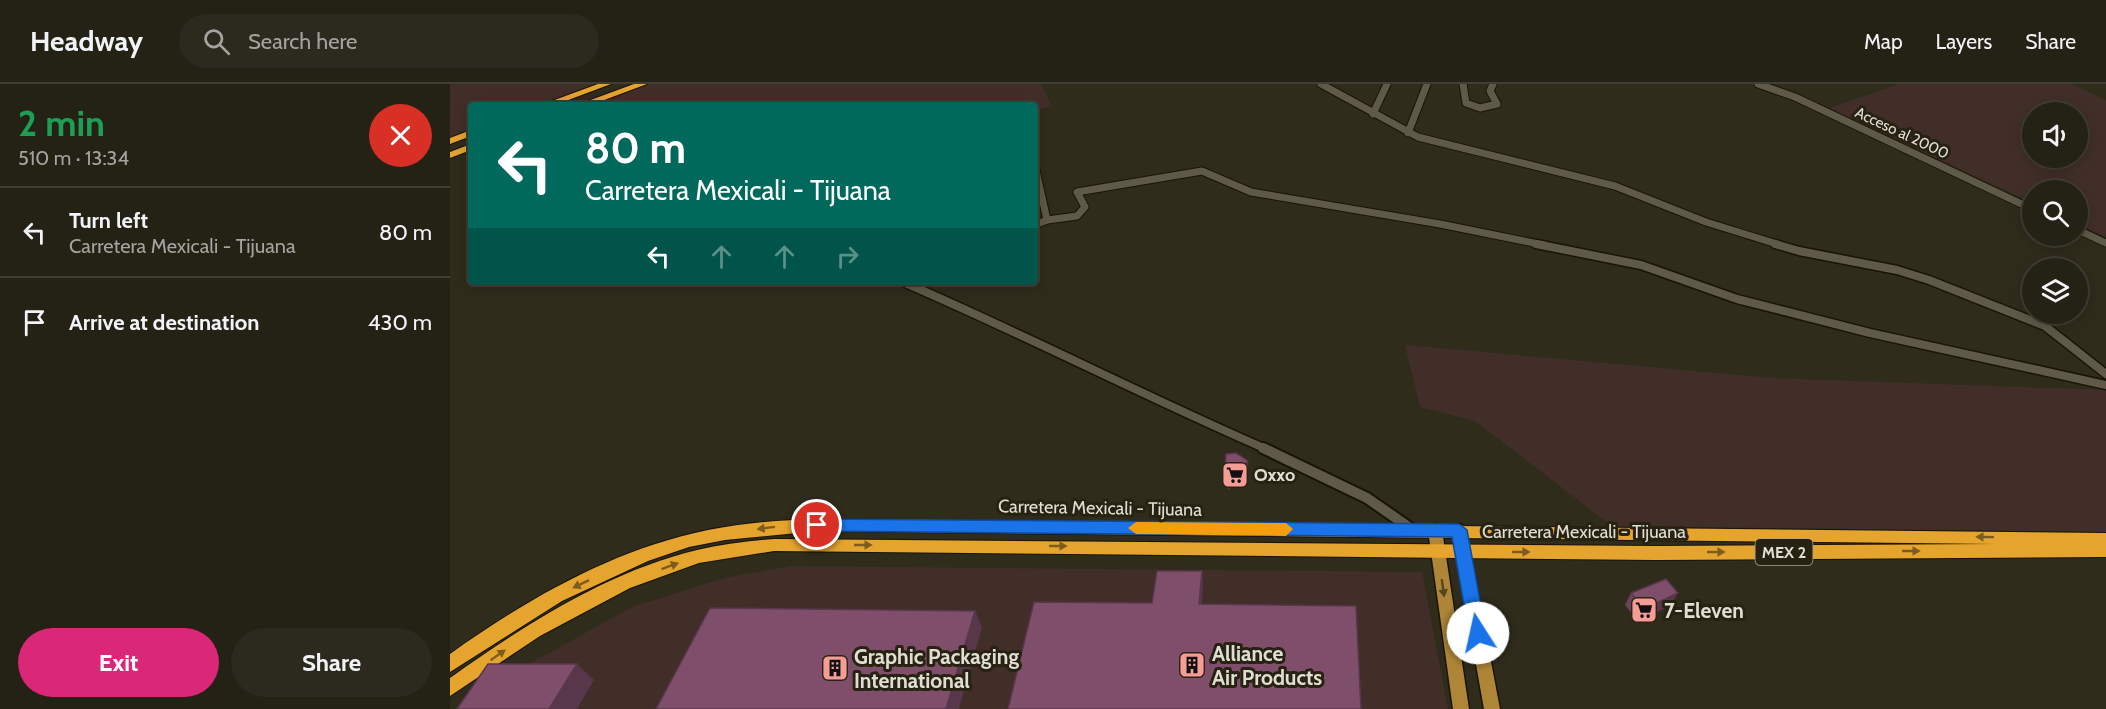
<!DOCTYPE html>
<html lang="en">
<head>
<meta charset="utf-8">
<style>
  :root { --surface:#242115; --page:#2c291e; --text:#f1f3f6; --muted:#a3a3a0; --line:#413e34; --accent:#db2777 }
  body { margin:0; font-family:Cabin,sans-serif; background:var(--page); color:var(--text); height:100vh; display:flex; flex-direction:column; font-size:22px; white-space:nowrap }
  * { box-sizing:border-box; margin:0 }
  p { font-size:20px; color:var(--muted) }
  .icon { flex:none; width:33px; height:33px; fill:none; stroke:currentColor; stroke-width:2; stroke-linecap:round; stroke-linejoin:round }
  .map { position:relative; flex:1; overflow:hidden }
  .panel { display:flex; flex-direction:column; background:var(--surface); width:450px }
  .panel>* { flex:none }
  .hud { position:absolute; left:18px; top:18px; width:570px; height:183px; border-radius:6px; box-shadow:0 3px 15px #0003,0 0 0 2px var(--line); background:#00695c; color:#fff; overflow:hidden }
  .buttons { position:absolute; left:1572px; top:18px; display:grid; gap:12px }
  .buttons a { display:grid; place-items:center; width:66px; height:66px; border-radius:50%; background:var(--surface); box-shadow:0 3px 15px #0003,0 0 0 2px var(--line); font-size:30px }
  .pin { position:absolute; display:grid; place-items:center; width:51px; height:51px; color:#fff; margin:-26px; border:3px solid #fff; border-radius:50%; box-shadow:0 2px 6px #0007 }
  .me { position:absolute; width:66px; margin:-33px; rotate:350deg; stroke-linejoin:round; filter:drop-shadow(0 0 4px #0008) }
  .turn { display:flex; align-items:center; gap:21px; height:126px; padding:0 18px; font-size:27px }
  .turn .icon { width:78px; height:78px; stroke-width:2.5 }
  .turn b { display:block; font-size:42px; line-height:51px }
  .lanes { display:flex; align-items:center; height:57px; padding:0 18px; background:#0003; justify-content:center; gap:30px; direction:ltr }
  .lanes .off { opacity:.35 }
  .round { display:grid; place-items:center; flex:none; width:63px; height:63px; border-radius:32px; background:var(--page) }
  .overview { display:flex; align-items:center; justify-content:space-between; height:102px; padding:0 18px }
  h1 { font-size:36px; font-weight:800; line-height:45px; color:#1e9e55 }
  .cta { display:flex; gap:12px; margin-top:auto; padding:12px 18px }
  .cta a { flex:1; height:69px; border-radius:36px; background:var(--accent); color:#fff; font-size:24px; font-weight:800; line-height:69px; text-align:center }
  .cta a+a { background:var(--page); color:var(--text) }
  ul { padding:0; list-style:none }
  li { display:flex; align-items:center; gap:18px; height:90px; padding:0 18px; border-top:2px solid var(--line) }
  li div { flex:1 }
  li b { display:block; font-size:22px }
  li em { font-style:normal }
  header { display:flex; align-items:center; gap:36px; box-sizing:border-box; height:84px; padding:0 30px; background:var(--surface); border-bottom:2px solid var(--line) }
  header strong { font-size:28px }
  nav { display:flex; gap:33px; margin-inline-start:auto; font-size:21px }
  .search { width:420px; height:54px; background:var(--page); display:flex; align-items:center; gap:15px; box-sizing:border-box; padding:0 21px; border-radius:33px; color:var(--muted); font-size:22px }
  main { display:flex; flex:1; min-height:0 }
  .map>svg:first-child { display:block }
</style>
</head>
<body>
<header>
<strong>Headway</strong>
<div class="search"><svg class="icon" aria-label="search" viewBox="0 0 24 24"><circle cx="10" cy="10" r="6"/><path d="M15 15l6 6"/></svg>Search here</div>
<nav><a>Map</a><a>Layers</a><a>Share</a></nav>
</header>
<main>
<section class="panel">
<div class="overview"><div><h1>2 min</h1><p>510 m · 13:34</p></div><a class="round" style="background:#d93025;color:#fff"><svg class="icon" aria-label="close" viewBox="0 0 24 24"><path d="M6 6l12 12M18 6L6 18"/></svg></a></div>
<ul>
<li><svg class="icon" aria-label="left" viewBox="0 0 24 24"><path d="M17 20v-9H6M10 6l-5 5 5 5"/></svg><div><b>Turn left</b><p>Carretera Mexicali - Tijuana</p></div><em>80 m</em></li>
<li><svg class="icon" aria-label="arrive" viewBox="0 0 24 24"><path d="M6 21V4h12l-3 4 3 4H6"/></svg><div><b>Arrive at destination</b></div><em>430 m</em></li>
</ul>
<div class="cta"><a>Exit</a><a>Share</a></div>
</section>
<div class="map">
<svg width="1656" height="625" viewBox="0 0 1656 625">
  <rect width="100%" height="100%" fill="#302c1c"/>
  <g fill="#412e28" fill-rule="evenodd">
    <polygon points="0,0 159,0 99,21 21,21 21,48 0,56"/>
    <polygon points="193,0 591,0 602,23 585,26 585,21 132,21"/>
    <path d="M 1449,0 L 1621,0 L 1656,16 L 1656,153 L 1628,140 L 1628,106 L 1582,106 L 1582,119 L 1380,24 ZM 1628,28 L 1628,74 L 1582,74 L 1582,28 Z"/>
    <polygon points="955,261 1323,294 1656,306 1656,448 1162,442 1025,337 970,323"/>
    <polygon points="342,482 972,488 998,625 7,625 23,611 182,523 274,494"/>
  </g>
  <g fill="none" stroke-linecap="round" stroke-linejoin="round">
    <defs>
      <g id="minor-far2">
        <polyline points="871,0 968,53 1165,102 1256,138 1330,161"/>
        <polyline points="1013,0 1016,19 1030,24 1047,20 1040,7 1043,0"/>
        <polyline points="1308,0 1345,13 1582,125"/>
        <polyline points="923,30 937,0"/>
        <polyline points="958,49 977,0"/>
        <polyline points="585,82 597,136"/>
        <polyline points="585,141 597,136 627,132 635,123 627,108 752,87 801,108 990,140 1094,161"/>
        <polyline points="1628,146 1656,159"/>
      </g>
      <g id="minor-far1">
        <polyline points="1086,160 1191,181 1287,215 1420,249 1656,301"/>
        <polyline points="1325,160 1349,167 1447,186 1479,196 1595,242 1656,290"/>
        <path d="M 453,198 C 576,251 694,312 816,365"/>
      </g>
      <polyline id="minor" points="813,364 917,414 963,446"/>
      <g id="major">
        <polygon points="985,440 990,442 992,446 1019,625 1003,625 978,446 980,442"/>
        <polygon points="1009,440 1014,442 1016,446 1050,625 1034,625 1002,446 1004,442"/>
      </g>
      <g id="highway">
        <polygon points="148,0 161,0 105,21 91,21"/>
        <polygon points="184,0 197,0 141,21 127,21"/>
        <polygon points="21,46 21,52 0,60 0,54"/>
        <polygon points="21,60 21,66 0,74 0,68"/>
        <path d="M 367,435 L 1656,449 L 1656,473 L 1206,476 L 324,467 L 249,479 L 180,504 L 90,552 L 0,612 L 0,594 C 75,541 156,488 247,466 C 272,460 298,457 324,455 L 1206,462 L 1545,460 L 367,447 L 275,456 L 239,463 L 198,477 L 112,517 L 0,588 L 0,570 C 77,515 164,465 258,446 C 294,439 330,436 367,435 Z"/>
      </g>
    </defs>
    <use href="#minor-far2" stroke="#181406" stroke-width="9"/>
    <use href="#minor-far1" stroke="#181406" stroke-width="11"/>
    <use href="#minor" stroke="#181406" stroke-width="14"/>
    <use href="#major" stroke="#181406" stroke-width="3"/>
    <use href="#highway" stroke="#181406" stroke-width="2"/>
    <use href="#minor-far2" stroke="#5e5948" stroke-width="7"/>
    <use href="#minor-far1" stroke="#5e5948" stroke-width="8"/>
    <use href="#minor" stroke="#5e5948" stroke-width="10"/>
    <use href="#major" fill="#af8638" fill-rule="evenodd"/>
    <use href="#highway" fill="#e5a42e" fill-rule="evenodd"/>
  </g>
  <g fill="#6c435c">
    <polygon points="798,377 798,386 779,405 775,402 775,393"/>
    <polygon points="1181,509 1221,521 1188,537 1175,521"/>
  </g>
  <g fill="#58374b">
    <polygon points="798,377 798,386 779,405 779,397"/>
    <polygon points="752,487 753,503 751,536 749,520"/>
    <polygon points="1228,509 1221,521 1188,537 1194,525"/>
    <polygon points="525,527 532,543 509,625 496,625"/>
    <polygon points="127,580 144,596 127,625 99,625"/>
  </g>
  <g fill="#7e4e6b" stroke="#58374b" stroke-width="1.5">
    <polygon points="786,369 798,377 779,397 775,393 776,370"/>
    <polygon points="707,487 752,487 749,520 906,522 911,625 558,625 584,518 702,519"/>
    <polygon points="1216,495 1228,509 1194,525 1181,509"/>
    <polygon points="260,524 525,527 496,625 206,625"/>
    <polygon points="38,580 127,580 99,625 7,625"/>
  </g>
  <defs><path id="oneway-solid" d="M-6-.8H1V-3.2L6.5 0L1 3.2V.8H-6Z" transform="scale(1.5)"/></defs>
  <g fill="#7c5c1f">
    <use href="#oneway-solid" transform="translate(316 444) rotate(173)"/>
    <use href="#oneway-solid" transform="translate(1535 453) rotate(-179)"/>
    <use href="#oneway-solid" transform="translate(413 461)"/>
    <use href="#oneway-solid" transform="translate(608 462)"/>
    <use href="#oneway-solid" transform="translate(1461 467)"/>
    <use href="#oneway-solid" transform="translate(1071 468)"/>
    <use href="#oneway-solid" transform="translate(1266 468)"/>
    <use href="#oneway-solid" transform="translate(220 482) rotate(-20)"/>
    <use href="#oneway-solid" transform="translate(131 500) rotate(154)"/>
    <use href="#oneway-solid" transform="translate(48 571) rotate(-35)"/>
  </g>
  <use fill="#57451f" href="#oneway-solid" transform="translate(993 504) rotate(82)"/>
  <polygon fill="#1a73e8" stroke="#114b97" stroke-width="1.5" points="367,435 1009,440 1017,446 1036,549 1034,555 1028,557 1022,555 1019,549 1002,453 367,447 359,441"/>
  <polygon fill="#f59e0b" points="686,438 836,439 843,445 836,452 686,450 678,444"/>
  <defs>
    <symbol id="supermarket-square" viewBox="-11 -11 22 22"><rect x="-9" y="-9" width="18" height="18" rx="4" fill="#f59c94" stroke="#272212"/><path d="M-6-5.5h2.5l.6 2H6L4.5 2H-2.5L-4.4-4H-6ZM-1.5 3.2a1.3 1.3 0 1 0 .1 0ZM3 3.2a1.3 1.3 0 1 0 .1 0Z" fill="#111"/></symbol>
    <symbol id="building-square" viewBox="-11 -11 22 22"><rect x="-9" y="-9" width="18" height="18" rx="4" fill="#f59c94" stroke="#272212"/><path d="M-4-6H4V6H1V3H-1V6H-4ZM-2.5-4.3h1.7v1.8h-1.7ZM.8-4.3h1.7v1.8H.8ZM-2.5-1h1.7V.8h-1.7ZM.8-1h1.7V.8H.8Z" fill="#111"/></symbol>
  </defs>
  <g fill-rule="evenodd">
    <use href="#supermarket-square" x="770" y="376" width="30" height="30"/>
    <use href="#supermarket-square" x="1179" y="511" width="30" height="30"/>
    <use href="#building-square" x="727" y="566" width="30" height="30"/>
    <use href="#building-square" x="370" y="569" width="30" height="30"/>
  </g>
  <g text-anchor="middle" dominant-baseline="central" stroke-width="6" stroke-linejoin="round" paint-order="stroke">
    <g font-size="15" fill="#e0ddd3" stroke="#272212">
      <text transform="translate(1452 49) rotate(25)">Acceso al 2000</text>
    </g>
    <rect fill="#272212" stroke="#a8a599" stroke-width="1.5" x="1305.5" y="455" width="57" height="26" rx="4.5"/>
    <g font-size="16" font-weight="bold" fill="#e0ddd3">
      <text x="1334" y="468">MEX 2</text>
    </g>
    <g font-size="18" font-weight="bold" fill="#e0ddd3" stroke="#272212" text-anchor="start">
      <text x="804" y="391">Oxxo</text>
    </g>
    <g font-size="18" fill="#e0ddd3" stroke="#272212">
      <text transform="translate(650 424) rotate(1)">Carretera Mexicali - Tijuana</text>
      <text x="1134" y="448">Carretera Mexicali - Tijuana</text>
    </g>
    <g font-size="21" font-weight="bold" fill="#e0ddd3" stroke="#272212" text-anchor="start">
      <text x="1214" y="526">7-Eleven</text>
      <text x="762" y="569">Alliance<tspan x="762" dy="24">Air Products</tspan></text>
      <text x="404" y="572">Graphic Packaging<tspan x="404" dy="24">International</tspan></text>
    </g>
  </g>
</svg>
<div class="buttons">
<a><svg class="icon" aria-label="sound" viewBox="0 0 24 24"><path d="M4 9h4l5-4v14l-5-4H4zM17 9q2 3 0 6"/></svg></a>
<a><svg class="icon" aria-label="search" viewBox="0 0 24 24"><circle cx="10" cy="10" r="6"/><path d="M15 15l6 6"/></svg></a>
<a><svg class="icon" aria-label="layers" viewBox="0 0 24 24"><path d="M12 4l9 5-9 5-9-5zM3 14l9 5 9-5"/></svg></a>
</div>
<div class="pin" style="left:367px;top:441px;background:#d93025"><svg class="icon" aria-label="arrive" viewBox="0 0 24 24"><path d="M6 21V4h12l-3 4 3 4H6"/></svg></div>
<svg class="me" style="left:1028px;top:549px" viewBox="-20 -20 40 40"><circle r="19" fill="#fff"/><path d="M0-13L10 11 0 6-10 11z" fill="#1a73e8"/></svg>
<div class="hud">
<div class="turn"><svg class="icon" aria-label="left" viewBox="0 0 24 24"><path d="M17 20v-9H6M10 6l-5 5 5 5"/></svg><div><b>80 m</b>Carretera Mexicali - Tijuana</div></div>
<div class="lanes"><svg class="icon" aria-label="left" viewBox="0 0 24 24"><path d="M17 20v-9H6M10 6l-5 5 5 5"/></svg><svg class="icon off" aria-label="ahead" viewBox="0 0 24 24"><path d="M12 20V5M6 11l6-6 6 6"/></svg><svg class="icon off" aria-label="ahead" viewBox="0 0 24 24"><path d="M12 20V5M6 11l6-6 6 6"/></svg><svg class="icon off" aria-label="right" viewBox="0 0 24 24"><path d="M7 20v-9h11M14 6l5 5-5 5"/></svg></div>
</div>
</div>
</main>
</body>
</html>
